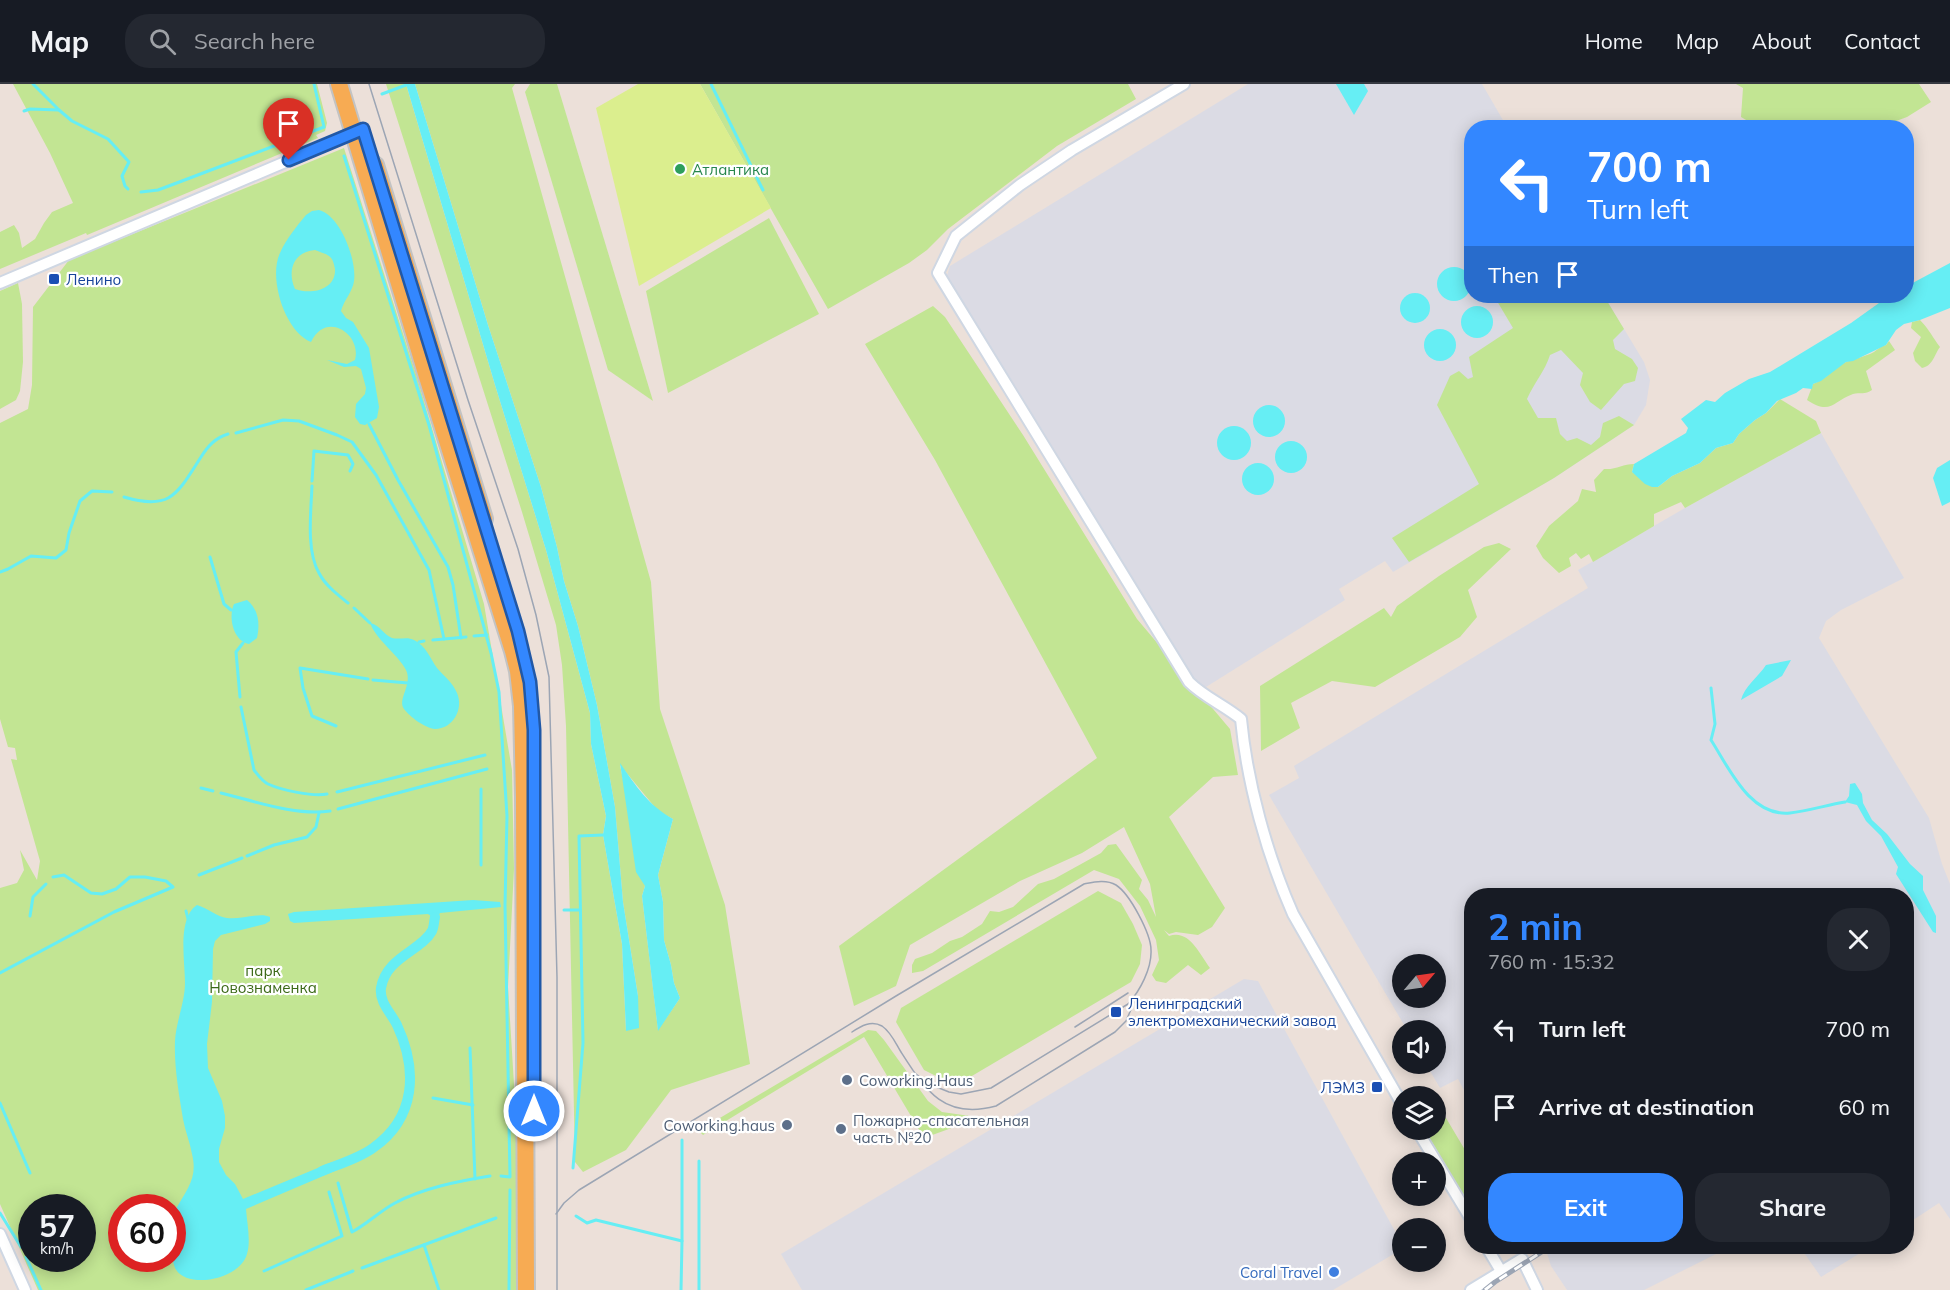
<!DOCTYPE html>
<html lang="en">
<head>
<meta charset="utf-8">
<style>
  :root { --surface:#171b24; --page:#242831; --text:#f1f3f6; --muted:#9ea1a6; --line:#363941; --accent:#3387ff }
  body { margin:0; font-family:Mulish,sans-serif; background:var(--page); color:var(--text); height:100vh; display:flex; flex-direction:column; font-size:22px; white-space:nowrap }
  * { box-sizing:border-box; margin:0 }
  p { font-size:20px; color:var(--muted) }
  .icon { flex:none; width:33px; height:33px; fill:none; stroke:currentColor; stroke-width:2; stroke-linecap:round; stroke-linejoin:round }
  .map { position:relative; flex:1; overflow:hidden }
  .sheet { position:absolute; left:1464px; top:804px; width:450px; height:366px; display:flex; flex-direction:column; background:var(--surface); border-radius:24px; box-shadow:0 3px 15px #0003 }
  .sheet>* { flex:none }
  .guide { position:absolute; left:1464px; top:36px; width:450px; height:183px; border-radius:24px; box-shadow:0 3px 15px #0003; background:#3387ff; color:#fff; overflow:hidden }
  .needle { width:39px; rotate:61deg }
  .controls { position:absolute; left:1392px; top:870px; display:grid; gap:12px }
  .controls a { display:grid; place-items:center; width:54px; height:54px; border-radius:50%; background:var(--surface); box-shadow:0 3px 15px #0003; font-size:30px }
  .speed { position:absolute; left:18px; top:1110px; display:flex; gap:12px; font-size:30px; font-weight:700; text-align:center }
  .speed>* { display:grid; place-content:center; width:78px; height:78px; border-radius:50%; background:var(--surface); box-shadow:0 3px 15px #0003; line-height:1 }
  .speed small { font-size:15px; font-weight:400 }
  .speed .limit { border:9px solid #d22; background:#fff; color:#111 }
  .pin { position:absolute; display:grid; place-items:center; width:51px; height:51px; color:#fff; margin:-62px -26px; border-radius:50% 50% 50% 0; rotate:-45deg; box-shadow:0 0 6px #0007 }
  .pin .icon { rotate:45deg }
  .me { position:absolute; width:66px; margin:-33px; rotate:0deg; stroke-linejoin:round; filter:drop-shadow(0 0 4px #0008) }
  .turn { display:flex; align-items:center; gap:21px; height:126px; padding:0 24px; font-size:27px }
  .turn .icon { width:78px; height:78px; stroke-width:2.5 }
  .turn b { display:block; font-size:42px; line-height:51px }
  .then { display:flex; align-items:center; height:57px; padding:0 24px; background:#0003; gap:12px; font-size:22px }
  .round { display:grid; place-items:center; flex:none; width:63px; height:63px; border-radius:24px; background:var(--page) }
  .summary { display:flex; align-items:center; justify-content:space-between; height:102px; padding:0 24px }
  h1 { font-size:36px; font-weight:700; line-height:45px; color:var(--accent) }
  .primary-button { display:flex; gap:12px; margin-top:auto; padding:12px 24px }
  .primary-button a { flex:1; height:69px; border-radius:24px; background:var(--accent); color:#fff; font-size:24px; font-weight:700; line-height:69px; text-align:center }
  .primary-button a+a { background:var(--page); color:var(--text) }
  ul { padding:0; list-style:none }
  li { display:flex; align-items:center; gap:18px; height:78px; padding:0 24px }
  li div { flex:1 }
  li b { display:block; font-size:22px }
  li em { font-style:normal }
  header { display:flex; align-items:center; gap:36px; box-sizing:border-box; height:84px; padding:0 30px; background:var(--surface); border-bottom:2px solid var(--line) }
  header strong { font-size:28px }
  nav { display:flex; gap:33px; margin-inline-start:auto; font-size:21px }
  .search { width:420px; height:54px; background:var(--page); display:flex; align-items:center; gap:15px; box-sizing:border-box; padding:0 21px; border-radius:24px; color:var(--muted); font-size:22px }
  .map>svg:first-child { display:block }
</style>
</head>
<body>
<header>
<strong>Map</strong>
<div class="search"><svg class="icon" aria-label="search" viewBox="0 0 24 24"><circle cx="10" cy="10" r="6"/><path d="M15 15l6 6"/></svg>Search here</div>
<nav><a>Home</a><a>Map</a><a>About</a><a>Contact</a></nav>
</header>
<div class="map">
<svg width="1950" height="1206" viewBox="0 0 1950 1206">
  <rect width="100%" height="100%" fill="#ece0d9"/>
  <g fill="#dbdbe4" fill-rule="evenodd">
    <polygon points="1248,0 1482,0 1507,43 1472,44 1472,212 1604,212 1644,278 1650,296 1646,321 1634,341 1554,394 1393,488 1385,477 1339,505 1345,516 1206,603 1192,595 947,192 950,182"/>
    <path d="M 1821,349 L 1904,494 L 1841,526 L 1826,537 L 1819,554 L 1929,734 L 1942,780 L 1950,800 L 1950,1135 L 1939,1119 L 1907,1140 L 1906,812 L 1472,812 L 1471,1019 L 1458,995 L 1440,1004 L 1426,980 L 1436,980 L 1436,946 L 1407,946 L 1269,711 L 1299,694 L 1294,682 L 1588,504 L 1578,486 L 1685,424 ZM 1402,880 L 1436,880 L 1436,914 L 1402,914 Z"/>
    <polygon points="1244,895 1258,897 1402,1160 1402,1165 1333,1206 802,1206 781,1170"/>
    <polygon points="1545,1163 1730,1163 1644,1206 1567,1206 1551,1182"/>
    <polygon points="1800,1163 1870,1163 1821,1193"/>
  </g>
  <g fill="#c2e593" fill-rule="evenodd">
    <polygon points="13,0 317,0 327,39 325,47 316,51 318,54 87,151 86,149 0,185 0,148 14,141 19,149 22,164 35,155 44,139 52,128 73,119 50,69"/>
    <path d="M 386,0 L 406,0 L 495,301 L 546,466 L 590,629 L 591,660 L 606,732 L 603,751 L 622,860 L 626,947 L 638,912 L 623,818 L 615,723 L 597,621 L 578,542 L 564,497 L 557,463 L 541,403 L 488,241 L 415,0 L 515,0 L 512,4 L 651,498 L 660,625 L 725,821 L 750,980 L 671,1006 L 626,1066 L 583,1088 L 575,1078 L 566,642 L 562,581 L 556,541 L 522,428 ZM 620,681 L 658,727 L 673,735 L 658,791 L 663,818 L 664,856 L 671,881 L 674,899 L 680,914 L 658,946 L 642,812 L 645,802 Z"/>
    <polygon points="530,0 557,0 653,317 608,286 525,8"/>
    <polygon points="700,0 1128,0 1136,15 1057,62 948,145 927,166 909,179 828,225"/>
    <polygon points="1736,0 1919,0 1931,18 1907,33 1880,43 1758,43 1741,33 1743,4"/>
    <path d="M 344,64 L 416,290 L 484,520 L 512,686 L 514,785 L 508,903 L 521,1114 L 521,1206 L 38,1206 L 0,1120 L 0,804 L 17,799 L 24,786 L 20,766 L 37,796 L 40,777 L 11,675 L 17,676 L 15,664 L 8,663 L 0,635 L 0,339 L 28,325 L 32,301 L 33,223 L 69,176 ZM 32,1124 L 82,1124 L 82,1174 L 32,1174 ZM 122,1124 L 172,1124 L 172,1174 L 122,1174 Z"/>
    <polygon points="769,134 819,230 668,309 646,207"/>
    <polygon points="18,199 22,220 23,278 20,307 16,316 0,325 0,207"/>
    <path d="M 1494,212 L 1604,212 L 1624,245 L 1613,256 L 1615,265 L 1632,275 L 1638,284 L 1635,297 L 1624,300 L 1601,326 L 1590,318 L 1580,301 L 1583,289 L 1561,266 L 1550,271 C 1545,287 1534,299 1527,315 L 1538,334 L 1556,334 L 1560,350 L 1567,357 L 1577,354 L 1591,361 L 1600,353 L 1603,339 L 1619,332 L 1634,341 L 1554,394 L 1409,478 L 1392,454 L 1479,400 L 1437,321 L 1450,292 L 1459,287 L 1468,295 L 1473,293 L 1469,273 L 1513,244 Z"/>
    <path d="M 933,222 L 945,233 L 1023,351 L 1137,535 L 1230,645 L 1238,691 L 1213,693 L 1169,733 L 1225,824 L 1212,843 L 1198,851 L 1176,848 L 1169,850 L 1164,846 L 1169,852 C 1189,845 1199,869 1210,884 L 1201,891 L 1188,881 L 1166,899 L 1156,897 L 1152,891 L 1159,876 L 1156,856 L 1140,822 L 1119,795 L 1094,786 L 923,887 L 912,889 L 912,881 L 915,875 L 932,869 L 950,857 L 962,853 L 982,840 L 990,827 L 999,828 L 1013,823 L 1038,800 L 1054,795 L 1101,769 L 1108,761 L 1116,760 L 1142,796 L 1139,805 L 1148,816 L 1156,833 L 1150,800 L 1124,743 L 1082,769 L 1020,797 L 910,861 L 896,902 L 854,922 L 839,862 L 1097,674 L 935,376 L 865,260 Z"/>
    <path d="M 1920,236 C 1929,245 1933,254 1940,263 C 1934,271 1933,282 1922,284 L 1915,277 L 1913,269 L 1921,253 L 1911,244 L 1912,238 Z"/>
    <path d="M 1889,257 L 1895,266 L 1866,287 L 1872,306 C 1865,311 1860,308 1853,310 C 1833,317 1831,332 1807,316 L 1813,300 C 1827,295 1835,283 1846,278 C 1855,274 1865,273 1874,268 C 1878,265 1881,262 1886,261 Z"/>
    <path d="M 1780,315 L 1816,337 L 1821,349 L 1685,424 L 1681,418 L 1654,430 L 1654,442 L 1593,478 L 1589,470 L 1581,475 L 1576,469 L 1569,474 L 1571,482 L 1559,489 L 1543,474 L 1536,462 L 1549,442 L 1578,417 L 1582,405 L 1596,408 L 1594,396 L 1604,385 C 1616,386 1623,380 1634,380 L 1632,388 L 1658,403 L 1672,392 L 1700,379 L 1716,364 L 1733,359 L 1739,350 L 1755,336 L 1766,329 Z"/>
    <polygon points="1499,459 1511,465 1468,506 1477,533 1460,553 1375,603 1332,597 1291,619 1300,644 1261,667 1260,602 1384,524 1391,533 1397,522 1439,492 1484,463"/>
    <polygon points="1098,807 1121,819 1133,840 1142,861 1140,880 1131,898 960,999 944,996 924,986 896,938 901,924"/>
    <polygon points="868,946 876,947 884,956 928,1017 942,1028 970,1032 971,1037 924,1054 864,953 703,1051 700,1048 703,1044"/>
    <polygon points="1439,1032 1446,1034 1471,1076 1471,1125 1425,1046 1436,1046 1436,1034"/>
  </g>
  <polygon fill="#dbee8e" points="638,0 700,0 771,124 639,202 596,24"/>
  <g fill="#66eef4" fill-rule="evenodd">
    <polygon points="406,0 415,0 488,241 541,403 557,463 564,497 578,542 597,621 615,723 623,818 638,912 639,944 626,947 622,860 603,751 606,732 591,660 590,629 546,466 495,301"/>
    <polygon points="1336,0 1364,0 1368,7 1354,31"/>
    <path d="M 319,126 C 341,132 357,177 354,197 C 353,207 344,216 341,227 L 346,234 L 353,238 L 369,264 L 379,323 L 377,334 L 365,341 L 360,340 L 355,333 L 356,320 L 365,310 L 366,304 L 361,285 L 356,282 L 344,283 L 327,276 L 347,280 L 355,276 C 362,250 326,226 311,258 C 285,248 268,194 280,169 C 286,155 297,142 306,131 L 312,127 ZM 315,166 C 319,168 325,169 329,172 C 333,175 334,180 335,185 C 336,206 311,211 295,205 C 287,187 293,168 315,166 Z"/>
    <polygon points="1950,179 1950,224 1920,236 1904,240 1896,246 1886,261 1853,277 1846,278 1821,297 1813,300 1812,305 1803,304 1796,309 1777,317 1766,329 1755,336 1739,350 1733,359 1716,364 1700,379 1672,392 1658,403 1652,403 1645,400 1632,388 1634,380 1686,349 1688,344 1681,335 1706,316 1715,318 1725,309 1749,295 1770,288 1851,239 1886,214 1889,212 1906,212 1907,202"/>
    <circle cx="1454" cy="200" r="17"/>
    <circle cx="1415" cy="224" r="15"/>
    <circle cx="1477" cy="238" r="16"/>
    <circle cx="1440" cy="261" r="16"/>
    <circle cx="1269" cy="337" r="16"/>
    <circle cx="1234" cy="359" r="17"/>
    <circle cx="1291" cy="373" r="16"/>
    <polygon points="1950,376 1950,418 1942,422 1933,394 1937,384"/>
    <circle cx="1258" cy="395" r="16"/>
    <path d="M 247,516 C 259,526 260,540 257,554 L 249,560 C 233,557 228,533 234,520 Z"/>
    <path d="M 370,539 C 380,541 384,551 392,554 C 400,556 407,552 414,556 C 426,562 430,574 437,584 C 444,592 453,599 457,609 C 464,625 453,645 435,645 C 425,644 410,633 404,625 C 397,615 413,601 406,586 C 397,569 377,557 370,539 Z"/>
    <path d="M 1791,576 L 1782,592 L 1741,616 C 1744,603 1759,592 1766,581 Z"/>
    <path d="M 620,679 C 636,702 648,721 673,735 L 658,791 L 663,818 L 664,856 L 671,881 L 674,899 L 680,914 L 658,947 L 642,812 L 645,802 L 636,788 Z"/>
    <polygon points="1855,699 1862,710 1863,719 1872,736 1887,750 1910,780 1923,792 1923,806 1936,832 1936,849 1933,848 1896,790 1898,783 1881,752 1866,737 1857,721 1845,718 1849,712 1850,700"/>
    <polygon points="473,816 500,818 501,823 440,829 432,845 431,832 428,830 294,839 290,837 288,830 294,828"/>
    <path d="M 197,821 C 208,824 217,833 227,834 C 240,836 260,828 270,833 L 270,837 L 265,840 L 221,851 L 215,857 L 213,865 L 212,918 L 207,960 L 208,984 L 222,1017 L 225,1032 L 225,1044 L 219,1065 L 219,1078 L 226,1091 L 235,1100 L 243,1115 L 332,1078 L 335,1087 L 246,1125 C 247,1139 251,1157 247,1170 C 240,1196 186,1206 175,1184 C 170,1172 170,1136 176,1125 C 187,1105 198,1094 192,1070 C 190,1058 185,1047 183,1035 C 179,1010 174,983 175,957 C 176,938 185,918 185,899 C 185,877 177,834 197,821 Z"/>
  </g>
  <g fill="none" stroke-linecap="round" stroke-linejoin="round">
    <g stroke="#66eef4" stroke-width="3">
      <polyline points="33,0 59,26"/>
      <polyline points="711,0 763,106"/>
      <polyline points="382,10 406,1"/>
      <polyline points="24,27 30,25 59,26 72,37 108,55 129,78 122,92 125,102 128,105"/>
      <polyline points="344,72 429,341 491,569 499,608 507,732 505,821 510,1093 501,1092"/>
      <polyline points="141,108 158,106 182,97 324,43 314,0"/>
      <polyline points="369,340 398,396 448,483 453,501 461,554"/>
      <polyline points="236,349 283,336 299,337 337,351 352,358 376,391 429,486 444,555"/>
      <polyline points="312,397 314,367 348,371 353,380 350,387"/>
      <path d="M 312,402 C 311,427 306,467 319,489 C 325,501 338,511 348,519"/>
      <path d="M 124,413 C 171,427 177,410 201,373 C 208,362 215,354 228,350"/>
      <polyline points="210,473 224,520 231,526"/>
      <polyline points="0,488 8,485 31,472 56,474 66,466 69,449 80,417 92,407 112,408"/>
      <polyline points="354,524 370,539"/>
      <polyline points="474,552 487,551"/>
      <polyline points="433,556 466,553"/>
      <polyline points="419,558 424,557"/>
      <polyline points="373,596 408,599"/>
      <path d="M 1711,604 L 1715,640 L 1711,656 C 1729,684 1750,733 1790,729 C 1808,727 1827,721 1845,718"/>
      <polyline points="240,613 236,568 243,559"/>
      <path d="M 241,623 L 254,686 C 258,691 262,697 268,700 C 281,706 313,713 327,710"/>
      <polyline points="336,642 312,632 303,604 300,584 368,595"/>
      <polyline points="201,704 213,707"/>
      <polyline points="337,708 485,671"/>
      <path d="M 221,709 C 254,717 296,732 330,727"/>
      <polyline points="338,725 487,685"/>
      <polyline points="247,772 274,761 307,753 316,743 319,729"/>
      <polyline points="481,781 481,705"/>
      <polyline points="199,791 242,774"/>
      <polyline points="564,826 580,826"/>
      <polyline points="186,827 188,835"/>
      <polyline points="30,832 33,813 46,800"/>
      <polyline points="0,889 114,828 173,803 166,797 145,793 130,793 116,805 102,810 91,809 64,791 53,793"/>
      <polyline points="470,964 475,1095"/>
      <polyline points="433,1014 473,1021"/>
      <polyline points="0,1019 30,1089"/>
      <polyline points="699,1077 699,1206"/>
      <polyline points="573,1084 583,959 579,752 603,751"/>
      <path d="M 338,1099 L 352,1148 C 367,1140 380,1127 395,1119 C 423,1104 459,1097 490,1092"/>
      <polyline points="0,1129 21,1163"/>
      <polyline points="576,1132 587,1139 596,1136 682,1157 681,1206"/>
      <polyline points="682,1157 682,1056"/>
      <polyline points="424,1161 439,1206"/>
      <polyline points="26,1173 41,1206"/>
      <polyline points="362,1184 496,1134"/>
      <polyline points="264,1187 342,1152 329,1108"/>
      <polyline points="306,1206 353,1187"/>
      <polyline points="509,1206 510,1106"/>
    </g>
    <path stroke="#66eef4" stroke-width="10" d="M 322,1087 C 339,1080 358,1075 373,1064 C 416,1034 418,986 397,941 C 391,929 379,918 381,904 C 386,873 421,867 432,847 C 434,843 434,837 435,833"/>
    <defs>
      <g id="minor">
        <path d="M 1184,0 L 1072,66 L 1020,101 L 956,152 L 938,189 L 1189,598 C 1204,613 1224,621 1241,635 C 1247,699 1267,771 1293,830 L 1402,1020"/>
        <polyline points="0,199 363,45"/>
        <polyline points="1417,1046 1472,1137"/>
        <polyline points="0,1150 25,1206"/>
        <polyline points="1486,1162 1501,1187"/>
        <polyline points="1471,1206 1522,1175 1537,1206"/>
      </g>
      <g id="primary">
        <polyline points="339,0 428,296 513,567 518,587 522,622 524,713 526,1206"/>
        <polyline points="375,81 484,435"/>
      </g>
    </defs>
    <use href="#minor" stroke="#cfd7e3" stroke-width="14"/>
    <use href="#primary" stroke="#c3c3c3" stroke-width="20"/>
    <use href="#minor" stroke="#fff" stroke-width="10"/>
    <use href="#primary" stroke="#f7ab53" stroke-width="16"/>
    <g stroke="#9ca5b4" stroke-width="1.5">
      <polyline points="369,0 468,316 518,465 536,531 549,593 557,893 557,1206"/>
      <polyline points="1075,943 1128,909"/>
      <path d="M 852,948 C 861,942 871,936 882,942 C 891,948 896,960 901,968 C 926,1007 944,1036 996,1022 L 1115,948 L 1126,937 L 1136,914"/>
      <path d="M 556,1130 L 564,1119 L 579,1106 L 896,912 L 1084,800 C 1094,798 1106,795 1116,801 C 1130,810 1151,850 1151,866 C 1152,884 1140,907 1128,920 L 991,1004 L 961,1010 L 949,1008 L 929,1000 L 916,990"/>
    </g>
    <defs>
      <polyline id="rail" points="1485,1206 1495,1198 1551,1162"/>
    </defs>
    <use href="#rail" stroke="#9ca5b4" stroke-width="5"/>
    <use href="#rail" stroke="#fff" stroke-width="3" stroke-dasharray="9" stroke-linecap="butt"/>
  </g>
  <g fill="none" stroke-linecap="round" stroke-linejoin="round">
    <defs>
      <polyline id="route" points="289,76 363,45 518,547 530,598 534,646 534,1027"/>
    </defs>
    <use href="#route" stroke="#2158a6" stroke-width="15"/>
    <use href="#route" stroke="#3387ff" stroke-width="10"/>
  </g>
  <circle fill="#2e9e5b" stroke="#fff" stroke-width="2" cx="680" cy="85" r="6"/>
  <g fill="#1a4fb4" stroke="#fff" stroke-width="2">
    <rect x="48" y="189" width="12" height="12" rx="3"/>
    <rect x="1110" y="922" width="12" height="12" rx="3"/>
    <rect x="1371" y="997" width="12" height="12" rx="3"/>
  </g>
  <g fill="#5c6f8a" stroke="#fff" stroke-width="2">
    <circle cx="847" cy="996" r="6"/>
    <circle cx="787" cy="1041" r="6"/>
    <circle cx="841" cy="1045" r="6"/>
  </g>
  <circle fill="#3f7fe0" stroke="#fff" stroke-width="2" cx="1334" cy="1188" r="6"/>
  <g text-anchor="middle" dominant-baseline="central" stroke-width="4.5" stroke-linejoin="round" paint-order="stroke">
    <g font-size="15" fill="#27864d" stroke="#fff" text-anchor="start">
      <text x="692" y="85">Атлантика</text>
    </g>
    <g font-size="15" fill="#164399" stroke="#fff" text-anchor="start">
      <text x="66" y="195">Ленино</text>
      <text x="1128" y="919">Ленинградский<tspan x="1128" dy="17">электромеханический завод</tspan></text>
      <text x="1365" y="1003" text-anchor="end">ЛЭМЗ</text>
    </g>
    <g font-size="15" fill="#3a6816" stroke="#fff">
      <text x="263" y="886">парк<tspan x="263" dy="17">Новознаменка</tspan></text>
    </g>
    <g font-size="15" fill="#4e5e75" stroke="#fff" text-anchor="start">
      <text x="859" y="996">Coworking.Haus</text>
      <text x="853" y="1036">Пожарно-спасательная<tspan x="853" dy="17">часть №20</tspan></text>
      <text x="775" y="1041" text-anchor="end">Coworking.haus</text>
    </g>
    <g font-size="15" fill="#366cbe" stroke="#fff" text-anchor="end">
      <text x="1322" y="1188">Coral Travel</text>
    </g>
  </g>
</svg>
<div class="controls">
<a><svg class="needle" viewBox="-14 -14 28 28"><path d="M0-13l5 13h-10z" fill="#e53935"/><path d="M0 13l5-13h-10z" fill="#9ea1a6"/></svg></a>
<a><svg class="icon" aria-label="sound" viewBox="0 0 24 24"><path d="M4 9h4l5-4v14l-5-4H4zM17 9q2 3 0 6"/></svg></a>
<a><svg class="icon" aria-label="layers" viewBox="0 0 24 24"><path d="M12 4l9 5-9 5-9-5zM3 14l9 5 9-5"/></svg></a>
<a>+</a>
<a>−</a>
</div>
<div class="speed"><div>57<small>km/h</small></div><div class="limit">60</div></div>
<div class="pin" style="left:289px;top:76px;background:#d93025"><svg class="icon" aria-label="arrive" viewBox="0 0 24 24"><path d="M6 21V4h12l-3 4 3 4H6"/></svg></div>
<svg class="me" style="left:534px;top:1027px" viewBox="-20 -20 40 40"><circle r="17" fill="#3387ff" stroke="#fff" stroke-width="3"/><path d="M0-11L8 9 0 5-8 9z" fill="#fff"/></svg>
<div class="guide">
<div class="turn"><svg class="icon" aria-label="left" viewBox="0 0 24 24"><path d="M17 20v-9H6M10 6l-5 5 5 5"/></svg><div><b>700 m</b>Turn left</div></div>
<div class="then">Then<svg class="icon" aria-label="arrive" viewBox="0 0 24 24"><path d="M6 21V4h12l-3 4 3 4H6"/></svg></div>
</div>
<section class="sheet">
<div class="summary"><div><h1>2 min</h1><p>760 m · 15:32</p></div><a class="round"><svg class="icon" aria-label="close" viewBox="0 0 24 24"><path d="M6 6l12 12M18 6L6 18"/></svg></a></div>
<ul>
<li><svg class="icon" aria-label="left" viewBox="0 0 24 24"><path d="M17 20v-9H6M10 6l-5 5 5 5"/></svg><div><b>Turn left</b></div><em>700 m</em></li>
<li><svg class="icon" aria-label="arrive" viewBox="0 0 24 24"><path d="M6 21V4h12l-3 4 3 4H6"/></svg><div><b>Arrive at destination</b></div><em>60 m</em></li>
</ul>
<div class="primary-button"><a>Exit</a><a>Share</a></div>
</section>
</div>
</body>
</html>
